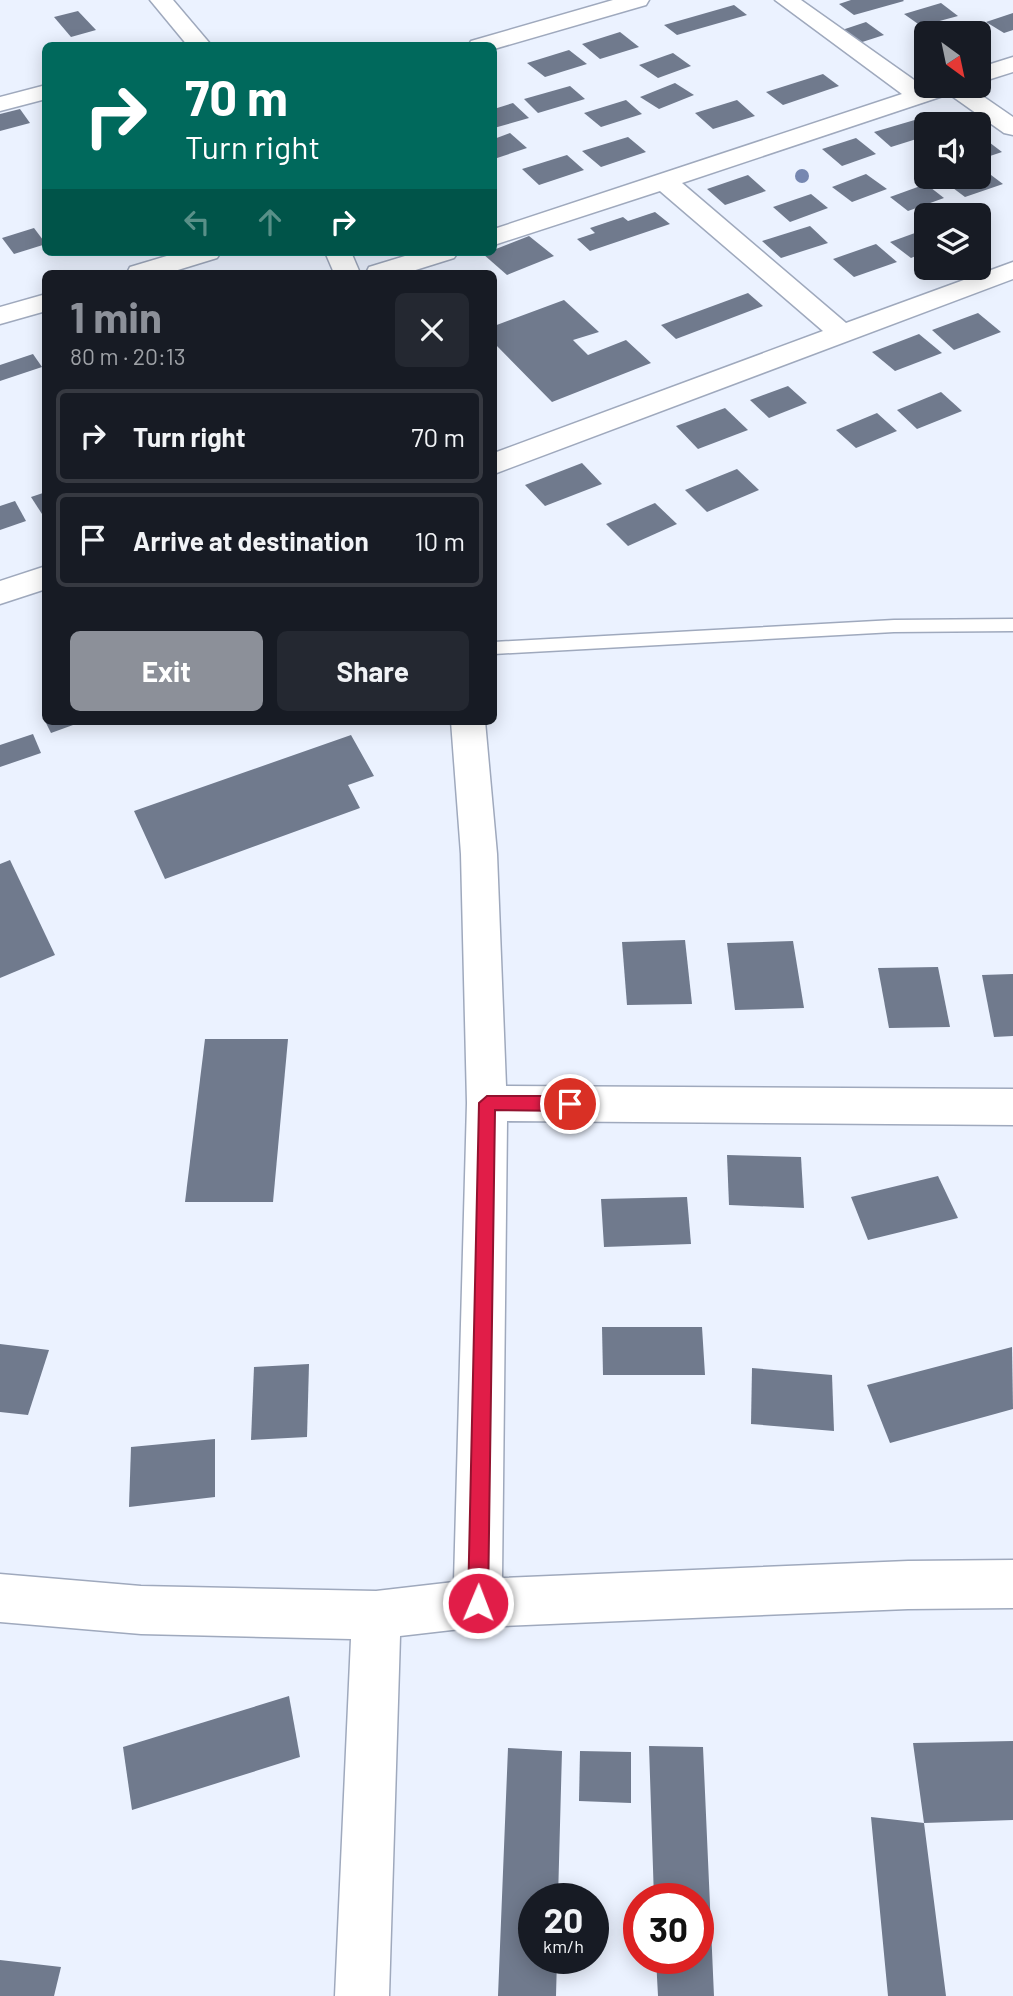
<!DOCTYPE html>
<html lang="en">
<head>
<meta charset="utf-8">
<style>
  :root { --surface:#171b24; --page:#242831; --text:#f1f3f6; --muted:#9ea1a6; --line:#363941; --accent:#8c9099 }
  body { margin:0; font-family:Barlow,sans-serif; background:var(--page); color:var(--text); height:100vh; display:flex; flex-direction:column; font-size:26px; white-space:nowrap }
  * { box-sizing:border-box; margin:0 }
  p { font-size:23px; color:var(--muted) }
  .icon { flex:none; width:38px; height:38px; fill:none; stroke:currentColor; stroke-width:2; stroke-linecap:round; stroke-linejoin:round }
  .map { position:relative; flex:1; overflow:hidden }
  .side { position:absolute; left:42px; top:270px; width:455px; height:455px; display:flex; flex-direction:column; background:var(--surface); border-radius:10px; box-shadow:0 4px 18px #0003 }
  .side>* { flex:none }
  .hud { position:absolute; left:42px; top:42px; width:455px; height:214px; border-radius:10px; box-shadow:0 4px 18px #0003; background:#00695c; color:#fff; overflow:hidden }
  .needle { width:46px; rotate:147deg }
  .fabs { position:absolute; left:914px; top:21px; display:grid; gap:14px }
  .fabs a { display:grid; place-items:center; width:77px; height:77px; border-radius:10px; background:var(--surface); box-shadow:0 4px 18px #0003; font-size:35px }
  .speed { position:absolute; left:518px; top:1883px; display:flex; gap:14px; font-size:35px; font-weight:700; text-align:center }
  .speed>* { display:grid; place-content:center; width:91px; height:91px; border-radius:50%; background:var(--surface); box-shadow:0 4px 18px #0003; line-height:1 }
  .speed small { font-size:18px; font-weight:400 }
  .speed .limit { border:10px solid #d22; background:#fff; color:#111 }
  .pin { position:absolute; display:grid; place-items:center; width:60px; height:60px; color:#fff; margin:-30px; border:4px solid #fff; border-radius:50%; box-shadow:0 2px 7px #0007 }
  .me { position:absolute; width:77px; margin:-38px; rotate:1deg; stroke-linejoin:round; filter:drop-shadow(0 0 5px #0008) }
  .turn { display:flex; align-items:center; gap:24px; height:147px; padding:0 28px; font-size:32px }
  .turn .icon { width:91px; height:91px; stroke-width:2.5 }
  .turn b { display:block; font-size:49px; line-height:60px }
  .lanes { display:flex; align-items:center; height:66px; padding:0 28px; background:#0003; justify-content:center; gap:35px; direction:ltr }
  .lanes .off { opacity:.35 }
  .round { display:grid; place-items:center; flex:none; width:74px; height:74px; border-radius:10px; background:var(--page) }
  .head { display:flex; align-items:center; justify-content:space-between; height:119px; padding:0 28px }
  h1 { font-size:42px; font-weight:700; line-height:52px; color:var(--accent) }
  .primary-button { display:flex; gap:14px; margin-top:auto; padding:14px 28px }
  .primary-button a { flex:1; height:80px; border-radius:10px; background:var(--accent); color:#fff; font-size:28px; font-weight:700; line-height:80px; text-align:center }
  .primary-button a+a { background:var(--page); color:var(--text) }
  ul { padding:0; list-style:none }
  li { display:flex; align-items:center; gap:21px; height:94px; margin:0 14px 10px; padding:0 14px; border:4px solid var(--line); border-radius:10px }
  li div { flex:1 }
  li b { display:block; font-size:26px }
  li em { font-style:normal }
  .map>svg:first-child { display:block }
</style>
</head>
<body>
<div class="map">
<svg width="1013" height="1996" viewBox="0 0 1013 1996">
  <rect width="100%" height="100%" fill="#ebf2ff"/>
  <g fill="#707a8d">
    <polygon points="851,0 903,0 904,1 854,15 839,4"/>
    <polygon points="941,3 958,16 921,26 904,14"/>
    <polygon points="734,5 747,15 677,35 664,25"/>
    <polygon points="78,11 96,30 71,37 54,17"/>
    <polygon points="1013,13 1013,30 1004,33 986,22"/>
    <polygon points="866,22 884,35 856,44 839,31"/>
    <polygon points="620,32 639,47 600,59 582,44"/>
    <polygon points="569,50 587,64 545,77 527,63"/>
    <polygon points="673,53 691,66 658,78 639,65"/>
    <polygon points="823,74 839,86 783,105 766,92"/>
    <polygon points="675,83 694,95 659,109 640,97"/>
    <polygon points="570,86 585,99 538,113 524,99"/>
    <polygon points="626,100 642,114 601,127 584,113"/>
    <polygon points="737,100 755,116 713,129 695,113"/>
    <polygon points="513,103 529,118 494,128 494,109"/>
    <polygon points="20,109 30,123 0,131 0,114"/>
    <polygon points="918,119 926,126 926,136 891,147 874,132"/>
    <polygon points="510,133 527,148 494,159 494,139"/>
    <polygon points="981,136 1002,152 978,160 978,137"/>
    <polygon points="628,137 646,152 601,167 582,151"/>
    <polygon points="856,138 876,154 842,166 822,149"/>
    <polygon points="567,155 584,170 539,185 522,169"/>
    <polygon points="983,169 1003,184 965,197 945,182 960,177 978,177 978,170"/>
    <polygon points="866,174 887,189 852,202 832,187"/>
    <polygon points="748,175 766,191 725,205 707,189"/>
    <polygon points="926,184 944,198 908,211 890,197"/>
    <polygon points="811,194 828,208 790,222 773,207"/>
    <polygon points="655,212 670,224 590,251 577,239 595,233 590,228 623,217 628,221"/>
    <polygon points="810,226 828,243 781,258 762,241"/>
    <polygon points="34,228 46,244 14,254 2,238"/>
    <polygon points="926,229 926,252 911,258 890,242"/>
    <polygon points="529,236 554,256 507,275 483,254"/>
    <polygon points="876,244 897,262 854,277 833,259"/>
    <polygon points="748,293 763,306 676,339 661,325"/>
    <polygon points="564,300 599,332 573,340 588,355 626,340 651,363 552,402 494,343 494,326"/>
    <polygon points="978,313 1001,332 954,350 932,330"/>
    <polygon points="919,334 942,353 895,371 872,352"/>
    <polygon points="33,354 42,367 0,381 0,365"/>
    <polygon points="788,386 807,403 769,418 750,400"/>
    <polygon points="941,392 962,411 917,429 897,410"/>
    <polygon points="725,408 748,430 698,449 676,426"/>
    <polygon points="877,413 897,431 856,448 836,430"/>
    <polygon points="582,463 602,484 545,506 525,485"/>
    <polygon points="737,469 759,490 707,512 685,490"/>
    <polygon points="46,492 46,512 42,514 31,497"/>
    <polygon points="15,501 26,521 0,530 0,506"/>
    <polygon points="655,503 677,524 628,546 606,524"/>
    <polygon points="46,714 46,721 84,721 51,733 42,715"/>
    <polygon points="33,734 41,753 0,767 0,745"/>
    <polygon points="351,735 374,776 348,785 360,808 165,879 134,811"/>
    <polygon points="10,860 55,955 0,978 0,864"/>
    <polygon points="685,940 692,1004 627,1005 622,942"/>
    <polygon points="793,941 804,1008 735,1010 727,943"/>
    <polygon points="938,967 950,1027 889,1028 878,968"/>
    <polygon points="1013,974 1013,1036 994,1037 982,975"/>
    <polygon points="205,1039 288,1039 273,1202 185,1202"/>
    <polygon points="727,1155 801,1157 804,1208 729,1205"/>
    <polygon points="938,1176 958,1218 868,1240 851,1197"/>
    <polygon points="687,1197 691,1244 604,1247 601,1199"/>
    <polygon points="602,1327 702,1327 705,1375 603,1375"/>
    <polygon points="0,1344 49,1350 28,1415 0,1412"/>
    <polygon points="1012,1347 1013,1409 890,1443 867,1385"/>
    <polygon points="309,1364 307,1437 251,1440 254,1367"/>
    <polygon points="752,1368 832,1375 834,1431 751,1424"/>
    <polygon points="215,1439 215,1497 129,1507 131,1447"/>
    <polygon points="289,1696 300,1757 132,1810 123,1747"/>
    <polygon points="1013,1741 1013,1820 924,1823 946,1996 888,1996 871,1817 924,1823 913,1743"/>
    <polygon points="649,1746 703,1747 714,1996 658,1996 656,1958 698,1958 698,1899 654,1899"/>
    <polygon points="508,1748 562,1751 558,1899 534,1899 534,1958 557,1958 556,1996 498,1996"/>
    <polygon points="580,1751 631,1752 631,1803 579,1801"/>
    <polygon points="0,1960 61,1967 54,1996 0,1996"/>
  </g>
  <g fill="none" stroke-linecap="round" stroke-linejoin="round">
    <defs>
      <polygon id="lane" points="1013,619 1013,631 894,632 494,654 494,642 894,620"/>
      <g id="street">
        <polygon points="150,0 173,0 212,46 188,46"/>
        <polygon points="613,0 649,0 646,5 494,49 494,46 468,46 471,41"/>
        <polygon points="775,0 801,0 924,87 968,86 1013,117 1013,135 1004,133 949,94 682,183 846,323 1013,262 1013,279 494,474 494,453 823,331 660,191 494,245 494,229 902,94"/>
        <polygon points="1013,57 1013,72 978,83 978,68"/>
        <polygon points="46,85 46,99 0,111 0,97"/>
        <polygon points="180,252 221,252 217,258 168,273 127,273 130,267"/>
        <polygon points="325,252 351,252 360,273 334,273"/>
        <polygon points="418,252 458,252 454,258 406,273 366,273 369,267"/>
        <polygon points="46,294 46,311 0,324 0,307"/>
        <polygon points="46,566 46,589 0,604 0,581"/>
        <polygon points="451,721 485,721 497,854 506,1086 1013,1089 1013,1125 507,1121 502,1578 908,1561 1013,1560 1013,1608 908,1609 478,1627 400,1636 389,1996 335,1996 351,1639 141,1634 0,1622 0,1574 141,1586 376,1591 454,1582 467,1103 461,854"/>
      </g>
    </defs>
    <use href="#lane" stroke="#9fa9bd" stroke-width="3"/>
    <use href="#street" stroke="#9fa9bd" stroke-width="3"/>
    <use href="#lane" fill="#fff" fill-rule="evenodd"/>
    <use href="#street" fill="#fff" fill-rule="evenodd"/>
  </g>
  <circle fill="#7687b0" cx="802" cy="176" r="7"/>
  <polygon fill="#e11d48" stroke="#92132f" stroke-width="2" points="487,1096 570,1096 579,1104 570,1111 495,1110 488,1603 485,1610 478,1613 471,1610 468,1603 479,1103"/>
</svg>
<div class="fabs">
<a><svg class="needle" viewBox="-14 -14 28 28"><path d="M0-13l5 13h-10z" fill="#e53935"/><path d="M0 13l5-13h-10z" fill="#9ea1a6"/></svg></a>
<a><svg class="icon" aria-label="sound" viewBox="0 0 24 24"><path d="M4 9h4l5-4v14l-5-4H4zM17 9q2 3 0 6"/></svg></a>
<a><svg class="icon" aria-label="layers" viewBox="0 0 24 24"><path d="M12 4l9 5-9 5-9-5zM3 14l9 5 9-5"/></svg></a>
</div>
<div class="speed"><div>20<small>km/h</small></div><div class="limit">30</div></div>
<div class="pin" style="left:570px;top:1104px;background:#d93025"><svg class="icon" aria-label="arrive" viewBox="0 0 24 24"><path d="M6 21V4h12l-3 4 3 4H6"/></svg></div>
<svg class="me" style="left:478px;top:1603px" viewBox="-20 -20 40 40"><circle r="17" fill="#e11d48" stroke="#fff" stroke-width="3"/><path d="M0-11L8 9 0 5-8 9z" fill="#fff"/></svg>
<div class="hud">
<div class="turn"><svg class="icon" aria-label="right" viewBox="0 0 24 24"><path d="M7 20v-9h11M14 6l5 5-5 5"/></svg><div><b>70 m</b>Turn right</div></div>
<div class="lanes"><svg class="icon off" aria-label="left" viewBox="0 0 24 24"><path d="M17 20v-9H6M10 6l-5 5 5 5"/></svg><svg class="icon off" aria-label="ahead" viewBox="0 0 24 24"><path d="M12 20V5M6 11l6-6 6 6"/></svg><svg class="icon" aria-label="right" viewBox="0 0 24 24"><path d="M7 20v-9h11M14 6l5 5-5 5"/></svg></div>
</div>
<section class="side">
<div class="head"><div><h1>1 min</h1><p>80 m · 20:13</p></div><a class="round"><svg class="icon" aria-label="close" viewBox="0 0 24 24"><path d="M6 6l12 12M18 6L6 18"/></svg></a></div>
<ul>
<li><svg class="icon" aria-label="right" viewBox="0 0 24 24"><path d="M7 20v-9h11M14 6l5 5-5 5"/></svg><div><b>Turn right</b></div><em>70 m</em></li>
<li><svg class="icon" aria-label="arrive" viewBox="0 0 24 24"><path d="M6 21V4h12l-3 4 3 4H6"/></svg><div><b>Arrive at destination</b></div><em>10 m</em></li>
</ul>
<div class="primary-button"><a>Exit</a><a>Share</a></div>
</section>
</div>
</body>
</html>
